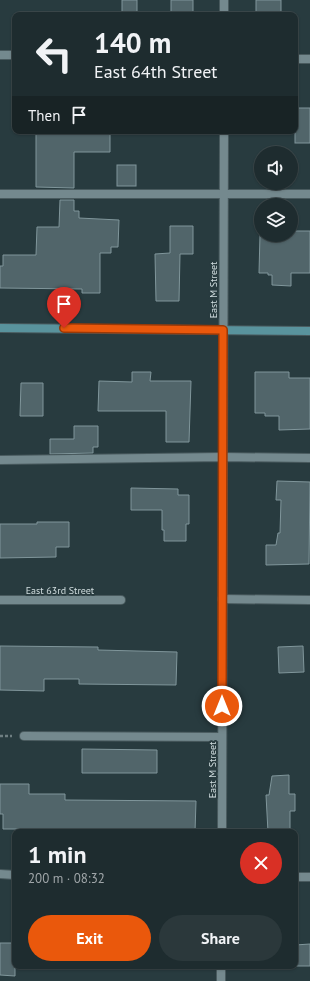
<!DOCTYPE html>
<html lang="en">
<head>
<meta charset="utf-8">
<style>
  :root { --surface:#1e2c2f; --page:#2b383b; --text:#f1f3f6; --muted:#a1a7aa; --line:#3c484b; --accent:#ea580c }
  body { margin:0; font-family:"PT Sans",sans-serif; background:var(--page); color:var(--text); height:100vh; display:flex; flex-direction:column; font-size:15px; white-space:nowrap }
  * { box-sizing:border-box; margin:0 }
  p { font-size:13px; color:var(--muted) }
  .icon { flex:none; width:22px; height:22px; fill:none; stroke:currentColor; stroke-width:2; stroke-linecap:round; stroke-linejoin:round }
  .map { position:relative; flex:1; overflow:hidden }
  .sheet { position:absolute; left:12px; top:829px; width:286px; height:140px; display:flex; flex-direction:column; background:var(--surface); border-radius:8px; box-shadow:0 1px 3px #0004,0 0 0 1px var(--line) }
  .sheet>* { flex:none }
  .banner { position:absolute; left:12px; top:12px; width:286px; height:122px; border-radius:8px; box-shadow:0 1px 3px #0004,0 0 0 1px var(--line); background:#1e2c2f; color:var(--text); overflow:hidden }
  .buttons { position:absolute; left:254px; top:146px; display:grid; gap:8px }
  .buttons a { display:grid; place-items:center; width:44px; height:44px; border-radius:50%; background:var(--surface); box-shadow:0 1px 3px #0004,0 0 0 1px var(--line); font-size:20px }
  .pin { position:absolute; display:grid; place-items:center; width:34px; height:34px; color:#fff; margin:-41px -17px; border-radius:50% 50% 50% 0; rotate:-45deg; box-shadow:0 0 4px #0007 }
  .pin .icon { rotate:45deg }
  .me { position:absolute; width:44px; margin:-22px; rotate:0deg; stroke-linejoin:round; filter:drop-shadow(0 0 3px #0008) }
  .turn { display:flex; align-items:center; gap:14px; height:84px; padding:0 16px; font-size:18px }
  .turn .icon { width:52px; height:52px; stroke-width:2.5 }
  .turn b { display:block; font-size:28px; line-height:34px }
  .then { display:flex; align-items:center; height:38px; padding:0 16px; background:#0003; gap:8px; font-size:15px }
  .round { display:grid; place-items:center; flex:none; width:42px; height:42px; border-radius:21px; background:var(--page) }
  .head { display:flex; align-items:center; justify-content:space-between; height:68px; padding:0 16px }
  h1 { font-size:24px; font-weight:800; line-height:30px }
  .button { display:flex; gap:8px; margin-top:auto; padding:8px 16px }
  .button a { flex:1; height:46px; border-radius:24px; background:var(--accent); color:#fff; font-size:16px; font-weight:800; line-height:46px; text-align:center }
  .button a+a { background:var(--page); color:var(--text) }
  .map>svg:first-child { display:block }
</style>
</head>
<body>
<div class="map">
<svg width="310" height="981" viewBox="0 0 310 981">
  <rect width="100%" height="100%" fill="#283b3f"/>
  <g fill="#51656a" stroke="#80969b">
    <rect x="122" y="0" width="15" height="14"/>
    <rect x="171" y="0" width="22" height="14"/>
    <rect x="256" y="0" width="25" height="14"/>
    <rect x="295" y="108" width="15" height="35"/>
    <polygon points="36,131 110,131 110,152 74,152 74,188 36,187"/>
    <rect x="117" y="165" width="19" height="21"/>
    <polygon points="60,200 74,200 74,211 79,211 79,218 119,220 118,247 111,247 111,253 100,253 100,293 82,293 82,289 0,288 0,266 3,266 3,255 36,255 37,227 59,227"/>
    <polygon points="170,226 193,226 193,254 180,254 179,301 156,301 155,254 170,253"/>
    <polygon points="291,231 310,231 310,273 291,273 291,286 272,285 272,275 268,275 268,273 259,273 260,235 291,235"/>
    <polygon points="132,372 151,372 150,381 191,381 189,442 166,442 166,411 98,411 99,381 132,382"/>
    <polygon points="255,372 289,372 289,378 310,378 310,429 279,430 279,416 265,416 265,413 255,413"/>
    <polygon points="21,383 43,383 43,416 20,416"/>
    <polygon points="74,426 98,426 98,447 93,447 93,453 50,454 50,439 74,439"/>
    <polygon points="277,481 310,482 309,564 266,565 266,545 276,545 278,533 280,533 281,500 276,500"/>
    <polygon points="131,488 178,489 178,495 189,495 189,524 186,524 186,541 164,541 164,530 162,530 162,510 131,510"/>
    <polygon points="37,522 69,522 69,547 56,547 56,557 0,558 0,524 37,524"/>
    <polygon points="0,646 98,647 98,650 177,652 176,685 79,684 79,679 44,679 44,691 0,690"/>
    <polygon points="303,646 304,672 279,673 278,647"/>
    <polygon points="82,749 157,750 157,773 82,773"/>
    <polygon points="289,775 289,794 295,794 295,811 290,811 290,832 268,832 266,795 269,795 272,776"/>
    <polygon points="0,784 29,784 29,794 65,794 65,800 196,801 195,832 109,830 37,832 37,829 3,829 3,814 0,814"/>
    <polygon points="0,943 15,943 15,976 0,975"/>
    <polygon points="310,944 310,966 296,966 295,945"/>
  </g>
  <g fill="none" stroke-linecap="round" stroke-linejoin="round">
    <defs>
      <g id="lane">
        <polyline points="0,194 310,194"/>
        <polyline points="0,460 222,457 310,458"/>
        <polyline points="24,736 222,737"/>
      </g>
      <g id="street">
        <polyline points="224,0 224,15"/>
        <polyline points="0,55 15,55"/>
        <polyline points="295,59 310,59"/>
        <polyline points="222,599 310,600"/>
        <polyline points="0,600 121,600"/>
        <polyline points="222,832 224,131"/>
        <polyline points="0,874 15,875"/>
        <polyline points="295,877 310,877"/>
        <polyline points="221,981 221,966"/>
      </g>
      <polyline id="secondary" points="0,328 310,331"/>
    </defs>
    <use href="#lane" stroke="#495a5e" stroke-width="10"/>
    <use href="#street" stroke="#495a5e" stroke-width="10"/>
    <use href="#secondary" stroke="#495a5e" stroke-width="10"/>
    <polyline stroke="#6e7e81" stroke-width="2.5" stroke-dasharray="3 2" stroke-linecap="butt" points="0,736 12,736"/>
    <use href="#lane" stroke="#74898e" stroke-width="8"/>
    <use href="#street" stroke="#74898e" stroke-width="8"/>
    <use href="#secondary" stroke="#59939d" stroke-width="8"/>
  </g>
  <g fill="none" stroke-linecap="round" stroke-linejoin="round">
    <defs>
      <polyline id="route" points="64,328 223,330 222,706"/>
    </defs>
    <use href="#route" stroke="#983908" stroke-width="10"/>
    <use href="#route" stroke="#ea580c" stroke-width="7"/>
  </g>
  <g text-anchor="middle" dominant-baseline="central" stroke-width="3.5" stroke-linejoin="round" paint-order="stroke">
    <g font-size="10" fill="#d1dddf" stroke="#283b3f">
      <text transform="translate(213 290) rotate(-90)">East M Street</text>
      <text x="60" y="590">East 63rd Street</text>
      <text transform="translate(212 770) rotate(-90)">East M Street</text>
    </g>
  </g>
</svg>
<div class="buttons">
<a><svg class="icon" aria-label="sound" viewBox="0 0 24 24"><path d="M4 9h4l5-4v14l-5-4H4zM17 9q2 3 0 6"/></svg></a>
<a><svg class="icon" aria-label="layers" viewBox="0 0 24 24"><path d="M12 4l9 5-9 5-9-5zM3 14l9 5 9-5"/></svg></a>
</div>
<div class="pin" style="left:64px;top:328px;background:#d93025"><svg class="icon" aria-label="arrive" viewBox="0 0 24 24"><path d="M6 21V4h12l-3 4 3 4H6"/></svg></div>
<svg class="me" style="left:222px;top:706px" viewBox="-20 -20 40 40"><circle r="17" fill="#ea580c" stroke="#fff" stroke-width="3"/><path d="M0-11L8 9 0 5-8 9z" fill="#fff"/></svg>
<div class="banner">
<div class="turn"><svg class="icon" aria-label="left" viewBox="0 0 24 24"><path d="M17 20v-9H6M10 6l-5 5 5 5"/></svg><div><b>140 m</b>East 64th Street</div></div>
<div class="then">Then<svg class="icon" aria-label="arrive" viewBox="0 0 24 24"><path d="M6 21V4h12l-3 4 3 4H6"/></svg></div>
</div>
<section class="sheet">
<div class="head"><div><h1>1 min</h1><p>200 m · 08:32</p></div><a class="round" style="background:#d93025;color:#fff"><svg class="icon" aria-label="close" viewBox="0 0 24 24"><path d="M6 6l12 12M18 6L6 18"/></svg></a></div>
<div class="button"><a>Exit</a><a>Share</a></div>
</section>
</div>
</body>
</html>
